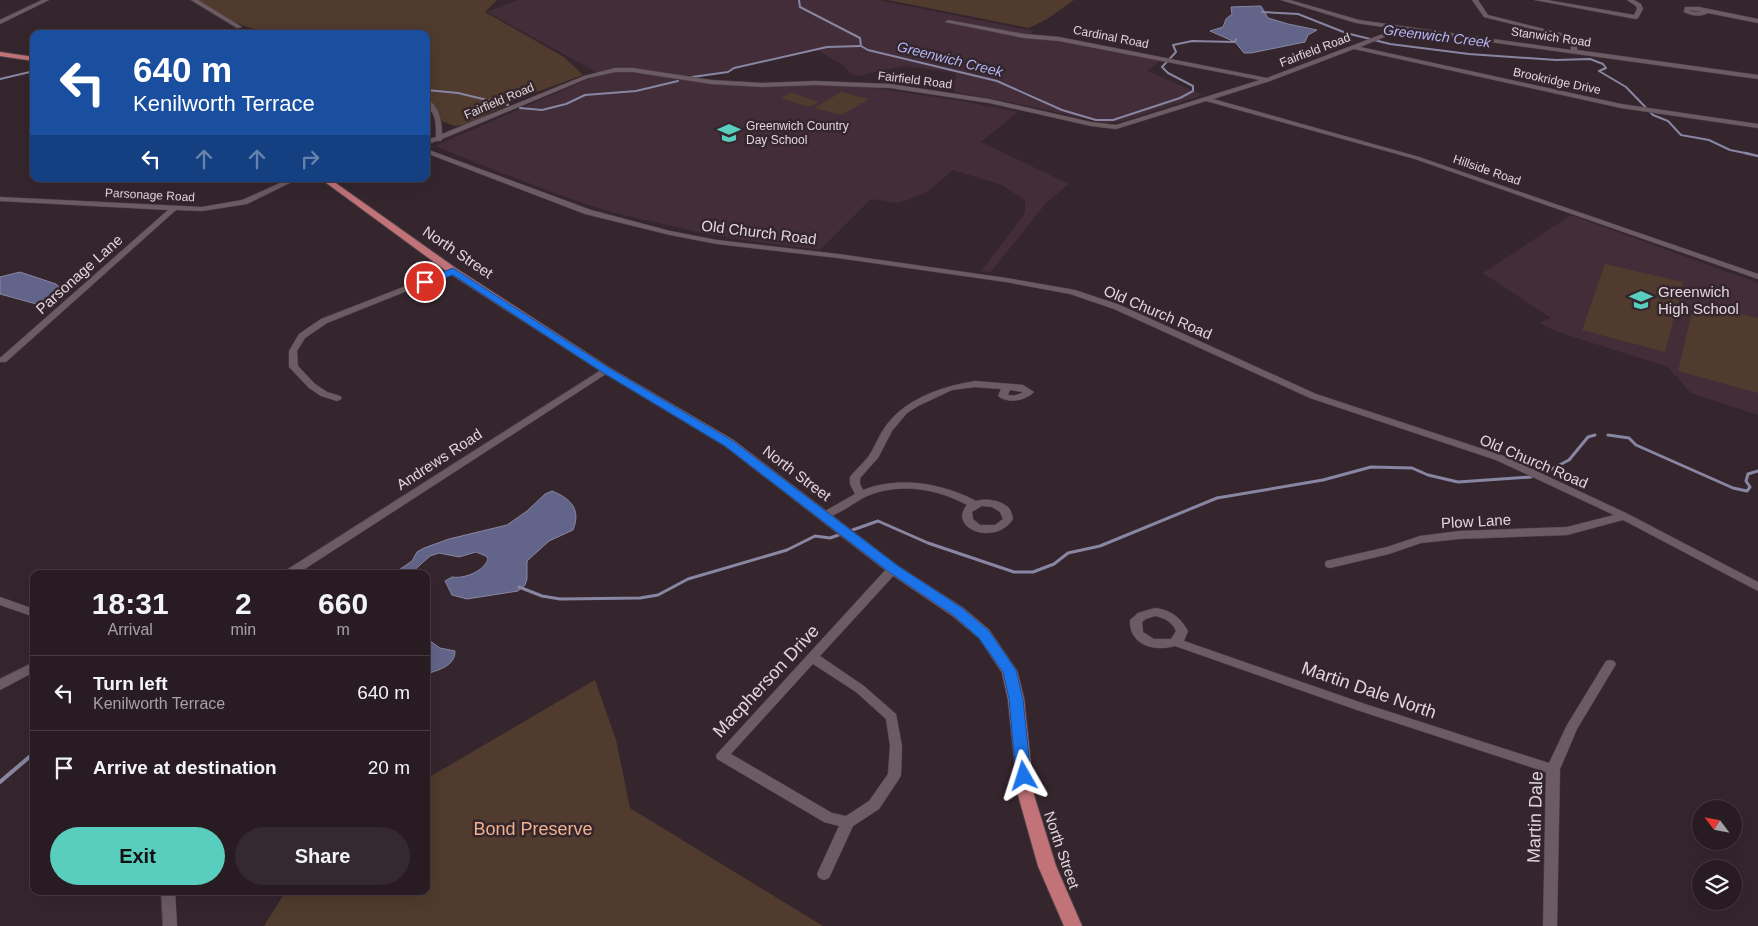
<!DOCTYPE html>
<html lang="en">
<head>
<meta charset="utf-8">
<style>
  :root { --surface:#281c22; --page:#34292f; --text:#f1f3f6; --muted:#a5a1a5; --line:#443a40; --accent:#59cebf }
  body { margin:0; font-family:Helvetica,sans-serif; background:var(--page); color:var(--text); height:100vh; display:flex; flex-direction:column; font-size:19px; white-space:nowrap }
  * { box-sizing:border-box; margin:0 }
  p { font-size:16px; color:var(--muted) }
  .icon { flex:none; width:28px; height:28px; fill:none; stroke:currentColor; stroke-width:2; stroke-linecap:round; stroke-linejoin:round }
  .map { position:relative; flex:1; overflow:hidden }
  .drawer { position:absolute; left:30px; top:570px; width:400px; height:325px; display:flex; flex-direction:column; background:var(--surface); border-radius:10px; box-shadow:0 5px 20px #0002,0 0 0 1px var(--line) }
  .drawer>* { flex:none }
  .guide { position:absolute; left:30px; top:30px; width:400px; height:152px; border-radius:10px; box-shadow:0 5px 20px #0002,0 0 0 1px var(--line); background:#1a4fa0; color:#fff; overflow:hidden }
  .needle { width:32px; rotate:302deg }
  .buttons { position:absolute; left:1692px; top:800px; display:grid; gap:10px }
  .buttons a { display:grid; place-items:center; width:50px; height:50px; border-radius:50%; background:var(--surface); box-shadow:0 5px 20px #0002,0 0 0 1px var(--line); font-size:25px }
  .pin { position:absolute; display:grid; place-items:center; width:42px; height:42px; color:#fff; margin:-21px; border:2px solid #fff; border-radius:50%; box-shadow:0 1px 5px #0007 }
  .me { position:absolute; width:55px; margin:-28px; rotate:354deg; stroke-linejoin:round; filter:drop-shadow(0 0 4px #0008) }
  .turn { display:flex; align-items:center; gap:18px; height:105px; padding:0 20px; font-size:22px }
  .turn .icon { width:65px; height:65px; stroke-width:2.5 }
  .turn b { display:block; font-size:35px; line-height:42px }
  .lanes { display:flex; align-items:center; height:48px; padding:0 20px; background:#0003; justify-content:center; gap:25px; direction:ltr }
  .lanes .off { opacity:.35 }
  .eta { display:flex; justify-content:space-evenly; align-items:center; height:85px; text-align:center }
  .eta b { font-size:30px; font-weight:700; line-height:35px }
  .primary-button { display:flex; gap:10px; margin-top:auto; padding:10px 20px }
  .primary-button a { flex:1; height:58px; border-radius:30px; background:var(--accent); color:#111; font-size:20px; font-weight:700; line-height:58px; text-align:center }
  .primary-button a+a { background:var(--page); color:var(--text) }
  ul { padding:0; list-style:none }
  li { display:flex; align-items:center; gap:15px; height:75px; padding:0 20px; border-top:1px solid var(--line) }
  li div { flex:1 }
  li b { display:block; font-size:19px }
  li em { font-style:normal }
  .map>svg:first-child { display:block }
</style>
</head>
<body>
<div class="map">
<svg width="1758" height="926" viewBox="0 0 1758 926">
  <rect width="100%" height="100%" fill="#35262d"/>
  <g fill="#422d38">
    <polygon points="518,0 878,0 1033,31 1029,36 1161,60 1147,71 1203,95 1123,121 1105,123 1010,102 954,92 956,73 905,66 857,76 851,74 843,65 817,50 737,68 730,72 685,80 760,87 834,85 867,87 957,100 1018,112 981,142 1069,184 1047,202 991,272 981,271 1023,216 1025,211 1025,200 1002,185 953,170 927,192 908,200 896,203 871,199 820,250 758,242 706,234 623,215 585,204 501,173 435,146 600,74 487,12"/>
    <polygon points="1571,215 1758,283 1758,415 1691,393 1668,367 1558,332 1539,323 1551,318 1483,273"/>
  </g>
  <g fill="#503b2e">
    <polygon points="197,0 497,0 485,12 564,57 583,75 523,97 468,124 456,126 443,122 426,98 426,34 267,34 228,20"/>
    <polygon points="888,0 1074,0 1047,19 1029,28"/>
    <polygon points="841,92 869,99 842,115 814,108"/>
    <polygon points="790,93 793,93 819,102 808,107 781,98"/>
    <polygon points="1605,264 1683,282 1665,352 1582,330"/>
    <polygon points="1694,303 1758,318 1758,393 1678,371"/>
    <polygon points="595,680 616,740 630,808 823,926 264,926 286,891 426,891 426,779"/>
  </g>
  <g fill="#626489" stroke="#8886a2">
    <polygon points="1261,6 1268,18 1288,24 1317,30 1308,35 1305,42 1251,53 1244,53 1235,42 1210,31 1223,27 1226,19 1232,14 1231,7"/>
    <polygon points="20,272 56,284 67,293 40,305 0,294 0,277"/>
    <path d="M 552,491 C 572,499 581,510 573,530 L 549,541 L 527,561 L 527,579 L 525,585 L 518,591 L 467,599 L 452,595 L 445,581 L 452,577 C 465,579 484,571 488,559 L 486,556 L 476,552 L 459,557 L 439,553 L 430,556 L 410,574 L 393,574 L 412,561 L 417,552 L 424,548 L 449,539 L 507,525 L 527,511 L 545,494 Z"/>
    <path d="M 426,638 L 440,648 L 455,651 C 455,666 439,670 426,674 Z"/>
  </g>
  <g fill="none" stroke-linecap="round" stroke-linejoin="round">
    <g stroke="#8886a2" stroke-width="2">
      <polyline points="799,0 800,7 860,38 861,46 868,50 997,81 1062,110 1096,120 1113,120 1180,98 1193,91 1193,86 1168,73 1162,67 1176,52 1173,45 1192,41 1235,42 1236,39"/>
      <polyline points="1262,12 1298,14 1346,33 1390,44 1469,54 1556,60 1590,59 1603,64 1606,68 1599,71 1626,87 1653,115 1668,121 1681,135 1709,140 1730,150 1750,154"/>
      <polyline points="154,34 192,34"/>
      <polyline points="692,77 728,72 734,68 827,47 861,46"/>
      <polyline points="0,79 34,71"/>
      <polyline points="426,90 458,93 508,105"/>
      <polyline points="520,108 542,110 566,104 585,95 636,91 678,81"/>
    </g>
    <polyline stroke="#8886a2" stroke-width="2.5" points="1745,153 1758,156"/>
    <g stroke="#8886a2" stroke-width="3">
      <polyline points="1608,435 1629,438 1636,445 1733,488 1747,491 1750,487 1746,481 1748,474 1758,471"/>
      <polyline points="1546,472 1569,460 1588,437 1595,435"/>
      <polyline points="519,587 542,596 560,599 640,598 658,595 688,579 787,550 815,536 830,538 878,521 928,543 1014,572 1033,572 1054,564 1068,553 1100,546 1217,498 1323,480 1371,467 1412,468 1428,475 1458,482 1531,477"/>
    </g>
    <polyline stroke="#8886a2" stroke-width="4" points="0,782 34,753"/>
    <defs>
      <g id="minor">
        <polygon points="42,0 49,0 0,24 0,20"/>
        <polygon points="191,0 198,0 242,27 237,28"/>
        <path d="M 1281,0 L 1290,0 L 1359,20 L 1571,50 L 1571,41 L 1568,38 L 1484,17 L 1472,0 L 1478,0 L 1488,15 L 1572,36 L 1577,41 L 1577,50 L 1758,75 L 1758,79 L 1396,29 L 1392,34 L 1360,47 L 1621,104 L 1758,124 L 1758,128 L 1621,108 L 1354,49 L 1270,81 L 1213,99 L 1419,157 L 1758,274 L 1758,279 L 1415,159 L 1206,101 L 1116,129 L 1091,126 L 989,103 L 890,88 L 816,85 L 762,87 L 711,84 L 633,72 L 615,72 L 588,78 L 442,139 L 441,141 L 436,141 L 426,145 L 426,140 L 436,137 C 436,129 436,121 433,114 C 430,108 426,105 426,98 C 439,106 442,120 442,134 L 584,76 L 615,68 L 633,68 L 711,80 L 762,83 L 816,81 L 890,84 L 989,99 L 1091,122 L 1116,125 L 1260,80 L 1059,41 L 1024,38 L 945,22 L 948,20 L 1024,34 L 1059,37 L 1267,78 L 1388,32 L 1390,28 L 1356,23 Z"/>
        <polygon points="1535,0 1547,0 1634,15 1637,9 1636,6 1627,0 1634,0 1641,4 1643,9 1638,18 1636,19"/>
        <path d="M 1685,7 L 1699,7 L 1758,19 L 1758,23 L 1708,13 C 1700,17 1692,16 1684,12 ZM 1689,10 L 1702,12 L 1694,12 Z"/>
        <polygon points="426,149 591,210 670,231 717,240 838,254 1006,278 1075,290 1120,305 1316,394 1504,456 1628,514 1758,582 1758,591 1623,520 1567,535 1459,539 1421,543 1389,554 1330,568 1326,567 1325,564 1326,561 1387,547 1420,536 1459,531 1567,527 1614,515 1496,460 1310,398 1114,309 1070,294 1006,282 838,258 717,244 670,235 585,214 426,153"/>
        <polygon points="289,179 298,179 247,204 202,211 176,210 6,362 0,362 0,358 168,210 0,201 0,197 202,207 242,200"/>
        <polygon points="450,269 456,269 457,271 327,323 305,338 297,351 298,366 315,384 327,392 340,396 342,398 340,400 337,401 321,396 309,388 289,367 289,351 299,334 321,319"/>
        <polygon points="606,367 611,370 609,372 297,574 284,574 285,571"/>
        <path d="M 975,381 L 1023,385 L 1034,392 C 1025,401 1008,404 998,396 L 1001,389 L 975,387 L 952,390 L 918,406 L 907,413 L 892,431 L 878,458 L 860,478 L 860,484 L 863,490 C 899,476 942,483 976,501 C 985,498 1000,500 1008,507 C 1011,510 1012,515 1013,519 C 995,547 947,528 967,505 C 937,488 897,482 865,497 C 855,502 830,521 820,518 L 819,516 L 820,514 L 855,494 L 850,484 L 850,477 C 856,469 865,462 870,454 C 875,446 878,438 883,430 C 903,399 940,387 975,381 ZM 1010,390 L 1023,392 C 1018,395 1014,396 1008,395 ZM 982,506 L 992,507 L 1000,512 L 1003,519 L 995,525 L 980,525 L 973,519 L 972,512 Z"/>
        <path d="M 893,565 L 897,566 L 899,569 L 897,572 L 820,656 L 864,686 L 896,714 L 902,746 L 901,775 L 899,779 L 879,809 L 853,826 L 829,878 L 824,880 L 819,878 L 817,874 L 839,826 L 824,822 L 717,759 L 716,755 L 889,566 ZM 813,664 L 856,692 L 886,719 L 890,746 L 888,774 L 869,801 L 846,816 L 832,813 L 731,754 Z"/>
        <polygon points="0,597 34,609 34,617 0,605"/>
        <path d="M 1155,608 C 1171,610 1180,617 1188,631 L 1184,641 L 1365,704 L 1549,763 L 1567,725 L 1606,661 L 1610,660 L 1614,661 L 1616,664 L 1577,729 L 1560,769 L 1557,926 L 1543,926 L 1546,772 L 1357,710 L 1175,646 C 1154,652 1129,645 1130,620 L 1138,613 ZM 1155,616 C 1165,618 1172,622 1176,631 L 1171,639 L 1154,639 L 1143,632 L 1142,622 L 1146,619 Z"/>
        <polygon points="34,662 34,672 0,690 0,679"/>
        <polygon points="161,891 175,891 177,926 163,926"/>
      </g>
      <g id="major">
        <polygon points="0,52 34,57 34,61 0,56"/>
        <polygon points="321,179 330,179 457,269 610,368 733,440 898,566 963,608 989,630 1017,671 1024,699 1034,795 1056,866 1082,926 1064,926 1038,866 1018,795 1008,699 1002,672 979,638 953,616 888,572 725,446 602,372 449,273"/>
      </g>
    </defs>
    <use href="#minor" stroke="#4f4249" stroke-width="1"/>
    <use href="#major" stroke="#4f4249" stroke-width="2"/>
    <use href="#minor" fill="#6c5b63" fill-rule="evenodd"/>
    <use href="#major" fill="#c17378" fill-rule="evenodd"/>
  </g>
  <polygon fill="#1a73e8" stroke="#114b97" points="453,268 609,368 733,441 898,566 962,608 989,631 1016,670 1023,699 1031,776 1029,780 1024,782 1019,780 1016,776 1009,699 1003,672 979,638 953,615 889,572 725,446 602,372 453,275 425,285 420,282"/>
  <defs>
    <symbol id="school-bare" viewBox="-9 -9 18 18"><path d="M0-5L7-2L0 1L-7-2ZM-4 1L0 2.5L4 1V4Q0 6-4 4Z" fill="#59cebf" stroke="#35262d" stroke-width="2.5" paint-order="stroke"/></symbol>
  </defs>
  <g fill-rule="evenodd">
    <use href="#school-bare" x="713" y="117" width="32" height="32"/>
    <use href="#school-bare" x="1625" y="284" width="32" height="32"/>
  </g>
  <g text-anchor="middle" dominant-baseline="central" stroke-width="5" stroke-linejoin="round" paint-order="stroke">
    <g font-size="12" fill="#e0d6db" stroke="#35262d">
      <text transform="translate(1111 37) rotate(11)">Cardinal Road</text>
      <text transform="translate(1551 37) rotate(8)">Stanwich Road</text>
      <text transform="translate(1315 50) rotate(-21)">Fairfield Road</text>
      <text transform="translate(915 80) rotate(7)">Fairfield Road</text>
      <text transform="translate(1557 81) rotate(12)">Brookridge Drive</text>
      <text transform="translate(499 101) rotate(-23)">Fairfield Road</text>
      <text transform="translate(1487 170) rotate(19)">Hillside Road</text>
      <text transform="translate(150 195) rotate(3)">Parsonage Road</text>
    </g>
    <g font-size="12" fill="#e0d6db" stroke="#35262d" text-anchor="start">
      <text x="746" y="126">Greenwich Country<tspan x="746" dy="14">Day School</tspan></text>
    </g>
    <g font-size="14" font-style="italic" fill="#b4b8f7" stroke="#35262d">
      <text transform="translate(1437 36) rotate(7)">Greenwich Creek</text>
      <text transform="translate(950 59) rotate(14)">Greenwich Creek</text>
    </g>
    <g font-size="15" fill="#e0d6db" stroke="#35262d">
      <text transform="translate(759 232) rotate(7)">Old Church Road</text>
      <text transform="translate(458 252) rotate(34)">North Street</text>
      <text transform="translate(79 274) rotate(-42)">Parsonage Lane</text>
      <text transform="translate(1158 312) rotate(23)">Old Church Road</text>
      <text transform="translate(439 459) rotate(-33)">Andrews Road</text>
      <text transform="translate(1534 461) rotate(23)">Old Church Road</text>
      <text transform="translate(797 473) rotate(37)">North Street</text>
      <text transform="translate(1476 521) rotate(-3)">Plow Lane</text>
      <text transform="translate(1062 850) rotate(71)">North Street</text>
    </g>
    <g font-size="15" fill="#e0d6db" stroke="#35262d" text-anchor="start">
      <text x="1658" y="291">Greenwich<tspan x="1658" dy="17">High School</tspan></text>
    </g>
    <g font-size="18" fill="#e0d6db" stroke="#35262d">
      <text transform="translate(766 681) rotate(-47)">Macpherson Drive</text>
      <text transform="translate(1369 690) rotate(19)">Martin Dale North</text>
      <text transform="translate(1535 817) rotate(-88)">Martin Dale</text>
    </g>
    <g font-size="18" fill="#f0b18c" stroke="#35262d">
      <text x="533" y="829">Bond Preserve</text>
    </g>
  </g>
</svg>
<div class="buttons">
<a><svg class="needle" viewBox="-14 -14 28 28"><path d="M0-13l5 13h-10z" fill="#e53935"/><path d="M0 13l5-13h-10z" fill="#a5a1a5"/></svg></a>
<a><svg class="icon" aria-label="layers" viewBox="0 0 24 24"><path d="M12 4l9 5-9 5-9-5zM3 14l9 5 9-5"/></svg></a>
</div>
<div class="pin" style="left:425px;top:282px;background:#d93025"><svg class="icon" aria-label="arrive" viewBox="0 0 24 24"><path d="M6 21V4h12l-3 4 3 4H6"/></svg></div>
<svg class="me" style="left:1024px;top:776px" viewBox="-20 -20 40 40"><path d="M0-17L14 15 0 8-14 15z" fill="#1a73e8" stroke="#fff" stroke-width="4"/></svg>
<div class="guide">
<div class="turn"><svg class="icon" aria-label="left" viewBox="0 0 24 24"><path d="M17 20v-9H6M10 6l-5 5 5 5"/></svg><div><b>640 m</b>Kenilworth Terrace</div></div>
<div class="lanes"><svg class="icon" aria-label="left" viewBox="0 0 24 24"><path d="M17 20v-9H6M10 6l-5 5 5 5"/></svg><svg class="icon off" aria-label="ahead" viewBox="0 0 24 24"><path d="M12 20V5M6 11l6-6 6 6"/></svg><svg class="icon off" aria-label="ahead" viewBox="0 0 24 24"><path d="M12 20V5M6 11l6-6 6 6"/></svg><svg class="icon off" aria-label="right" viewBox="0 0 24 24"><path d="M7 20v-9h11M14 6l5 5-5 5"/></svg></div>
</div>
<section class="drawer">
<div class="eta">
<div><b>18:31</b><p>Arrival</p></div>
<div><b>2</b><p>min</p></div>
<div><b>660</b><p>m</p></div>
</div>
<ul>
<li><svg class="icon" aria-label="left" viewBox="0 0 24 24"><path d="M17 20v-9H6M10 6l-5 5 5 5"/></svg><div><b>Turn left</b><p>Kenilworth Terrace</p></div><em>640 m</em></li>
<li><svg class="icon" aria-label="arrive" viewBox="0 0 24 24"><path d="M6 21V4h12l-3 4 3 4H6"/></svg><div><b>Arrive at destination</b></div><em>20 m</em></li>
</ul>
<div class="primary-button"><a>Exit</a><a>Share</a></div>
</section>
</div>
</body>
</html>
